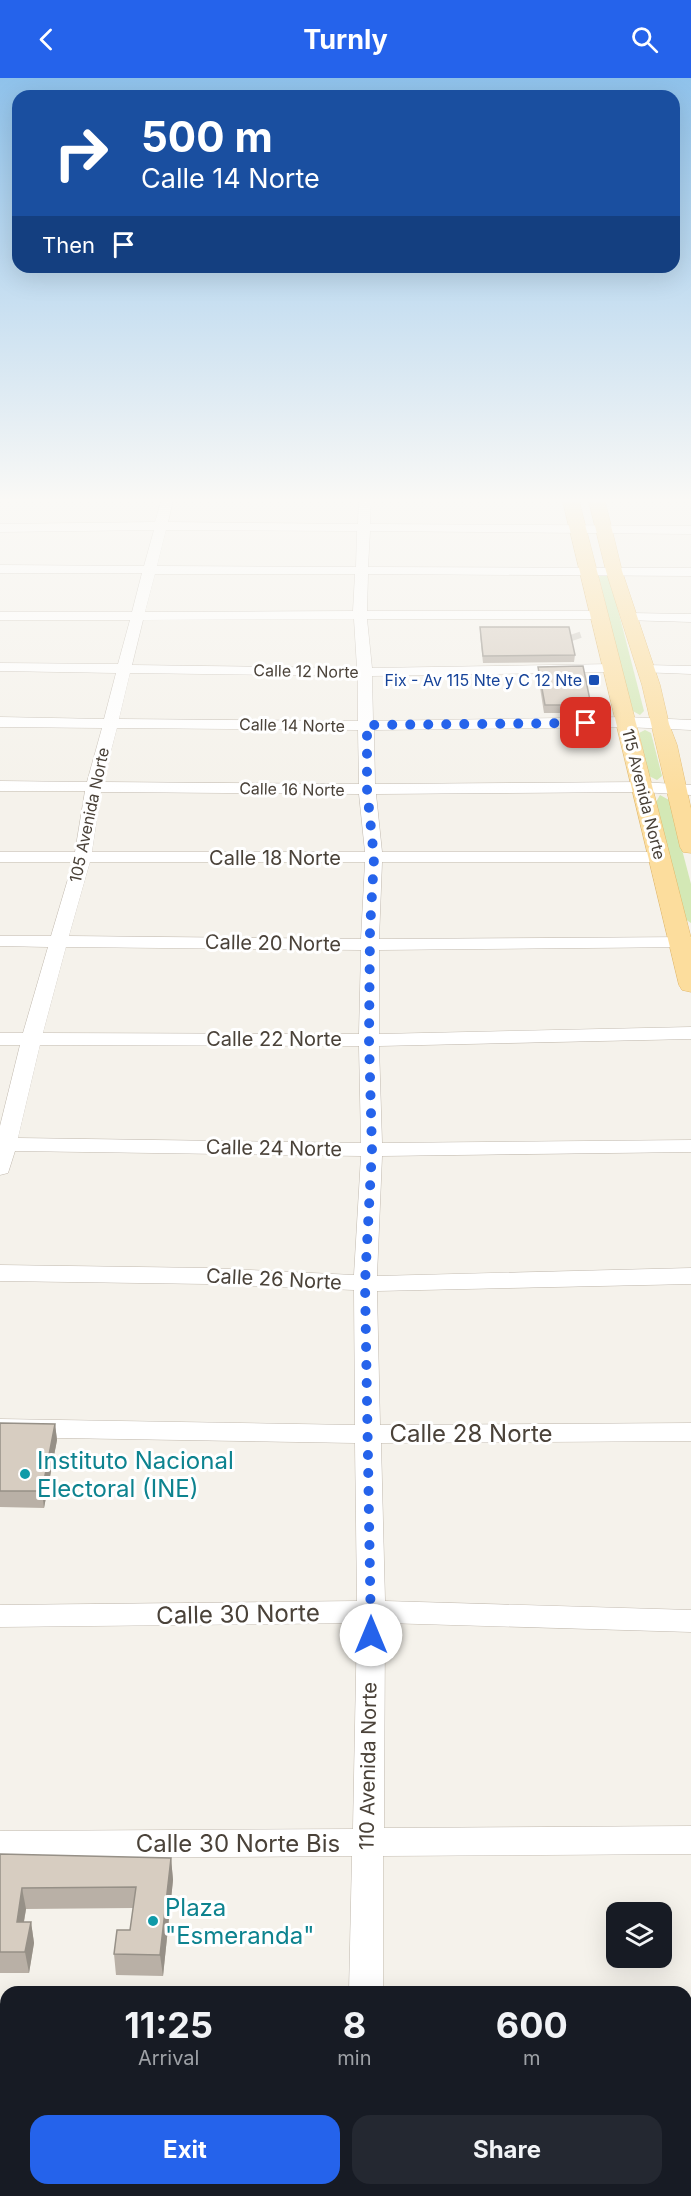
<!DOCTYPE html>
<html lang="en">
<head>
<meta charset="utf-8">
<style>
  :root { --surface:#171b24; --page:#242831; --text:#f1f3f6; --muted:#9ea1a6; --accent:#2563eb }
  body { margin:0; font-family:Inter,sans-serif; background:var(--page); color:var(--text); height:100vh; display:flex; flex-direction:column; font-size:22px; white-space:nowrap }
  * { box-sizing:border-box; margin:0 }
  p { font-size:20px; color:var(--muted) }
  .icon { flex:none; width:33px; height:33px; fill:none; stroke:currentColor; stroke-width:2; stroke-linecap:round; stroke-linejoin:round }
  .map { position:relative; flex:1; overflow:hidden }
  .details { position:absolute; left:0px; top:1908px; width:692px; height:210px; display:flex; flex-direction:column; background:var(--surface); border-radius:18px 18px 0 0; box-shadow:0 6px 24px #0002 }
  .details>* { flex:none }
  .hud { position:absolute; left:12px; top:12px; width:668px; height:183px; border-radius:18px; box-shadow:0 6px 24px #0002; background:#1a4fa0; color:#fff; overflow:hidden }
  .fabs { position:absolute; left:606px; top:1824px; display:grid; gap:12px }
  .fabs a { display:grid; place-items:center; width:66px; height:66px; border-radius:12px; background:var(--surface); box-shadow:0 6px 24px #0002; font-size:30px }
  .pin { position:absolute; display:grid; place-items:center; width:51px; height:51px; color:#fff; margin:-26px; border-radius:12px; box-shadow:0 3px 9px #0006 }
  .me { position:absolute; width:66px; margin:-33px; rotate:0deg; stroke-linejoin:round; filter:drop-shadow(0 0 4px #0008) }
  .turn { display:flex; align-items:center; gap:21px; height:126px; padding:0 30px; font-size:27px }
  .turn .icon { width:78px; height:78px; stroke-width:2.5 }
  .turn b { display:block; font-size:42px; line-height:51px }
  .then { display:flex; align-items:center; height:57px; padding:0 30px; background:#0003; gap:12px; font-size:22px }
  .eta { display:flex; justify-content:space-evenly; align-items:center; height:102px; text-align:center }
  .eta b { font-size:36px; font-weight:700; line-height:42px }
  .action { display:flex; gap:12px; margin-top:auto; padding:12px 30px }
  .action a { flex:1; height:69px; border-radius:18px; background:var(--accent); color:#fff; font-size:24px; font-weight:700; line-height:69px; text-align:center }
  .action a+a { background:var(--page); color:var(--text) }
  header { display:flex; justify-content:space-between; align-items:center; height:78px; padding:0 30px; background:var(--accent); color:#fff; font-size:27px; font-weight:700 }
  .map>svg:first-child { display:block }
</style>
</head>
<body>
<header><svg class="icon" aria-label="back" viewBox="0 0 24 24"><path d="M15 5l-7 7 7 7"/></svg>Turnly<svg class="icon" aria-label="search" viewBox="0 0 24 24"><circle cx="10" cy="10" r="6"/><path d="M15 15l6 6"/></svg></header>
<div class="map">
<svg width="691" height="2118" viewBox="0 0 691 2118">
  <rect width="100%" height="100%" fill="#f5f2eb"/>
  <g fill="#d3e8b5">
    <polygon points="602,495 609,497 644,633 640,637 631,632 599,499"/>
    <polygon points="645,652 651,655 662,698 657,702 649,698 639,655"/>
    <polygon points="660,717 669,722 691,806 691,845 685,841 656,724"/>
  </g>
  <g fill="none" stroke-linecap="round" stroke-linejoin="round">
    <polyline stroke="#d3cfc7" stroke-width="14" stroke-dasharray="14 7" stroke-linecap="butt" points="573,556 575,562"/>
    <defs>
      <g id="minor">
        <path d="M 162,419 L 174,419 L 168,444 L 358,446 L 359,419 L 371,419 L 370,446 L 691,448 L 691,456 L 370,453 L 368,489 L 691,490 L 691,498 L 368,496 L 367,533 L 600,533 L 607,537 L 600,541 L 367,541 L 372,590 L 613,586 L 620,590 L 613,594 L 372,598 L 373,643 L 626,639 L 691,642 L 691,652 L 626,649 L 374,652 L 375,706 L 642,704 L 691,707 L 691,717 L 642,714 L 376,716 L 382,774 L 659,774 L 665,775 L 667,779 L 665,783 L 659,784 L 382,784 L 379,861 L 691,859 L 691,869 L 379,872 L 379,956 L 691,949 L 691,961 L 379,968 L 382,1065 L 691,1062 L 691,1074 L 382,1078 L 377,1198 L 691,1190 L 691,1206 L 377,1213 L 380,1347 L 691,1345 L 691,1363 L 381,1365 L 385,1523 L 691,1532 L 691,1554 L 385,1545 L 384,1750 L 691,1748 L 691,1776 L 383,1778 L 383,1914 L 349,1914 L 352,1778 L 0,1781 L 0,1753 L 353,1751 L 357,1545 L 0,1549 L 0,1527 L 357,1523 L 355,1365 L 0,1359 L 0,1341 L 355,1347 L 354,1212 L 208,1206 L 0,1203 L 0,1187 L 208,1190 L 354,1197 L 361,1078 L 15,1073 L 8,1095 L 0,1097 L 0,1048 L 20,967 L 0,967 L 0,955 L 23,955 L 48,869 L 0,868 L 0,858 L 51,858 L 73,784 L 0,784 L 0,774 L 75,774 L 85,713 L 0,713 L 0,703 L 87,704 L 102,650 L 0,649 L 0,639 L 104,641 L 116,595 L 0,593 L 0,585 L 118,586 L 130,542 L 0,542 L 0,534 L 132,534 L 142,495 L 0,495 L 0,487 L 144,488 L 154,452 L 0,454 L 0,446 L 155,444 ZM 166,452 L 357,453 L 356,489 L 157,488 ZM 155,496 L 355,496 L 353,533 L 145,534 ZM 354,541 L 357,590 L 132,587 L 143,542 ZM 130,595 L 358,598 L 358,643 L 119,641 ZM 117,650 L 358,652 L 359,706 L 103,704 ZM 101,714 L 359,716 L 365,774 L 92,774 ZM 90,784 L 365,784 L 361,861 L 69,858 ZM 66,869 L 361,872 L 359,956 L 43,955 ZM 40,967 L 359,968 L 361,1065 L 18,1060 Z"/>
        <polygon points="629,535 691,536 691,544 624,542 622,539 624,536"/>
        <polygon points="645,587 691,588 691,596 640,594 638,591"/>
        <polygon points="352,2112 388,2112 387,2118 351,2118"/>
      </g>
      <g id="major">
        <polygon points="562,419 578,419 691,860 691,914 682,912 679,907"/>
        <polygon points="588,419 604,419 622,493 660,607 669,646 677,667 691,731 691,775 683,774 680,769 642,607 606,493"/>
        <rect x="0" y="1955" width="6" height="42"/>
        <polygon points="691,1966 691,2010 686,2010 686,1967"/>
        <rect x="0" y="2013" width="6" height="44"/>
        <polygon points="691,2032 691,2078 686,2078 686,2033"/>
      </g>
    </defs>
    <use href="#minor" stroke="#c1b9ae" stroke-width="1"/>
    <use href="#major" stroke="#e2b96c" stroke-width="1"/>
    <use href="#minor" fill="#fff" fill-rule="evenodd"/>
    <use href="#major" fill="#fcdd9d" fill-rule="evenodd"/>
  </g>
  <g fill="#b9b0a6">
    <polygon points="480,549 575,577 574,584 483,585 480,556"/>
    <polygon points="538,589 591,627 591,635 544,635 538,597"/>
    <polygon points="0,1345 55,1346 57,1362 44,1430 0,1429"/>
    <polygon points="0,1776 171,1780 173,1802 163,1898 116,1897 114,1876 130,1852 133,1830 26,1831 24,1844 31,1844 34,1865 29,1895 0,1895"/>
  </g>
  <g fill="#969087">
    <polygon points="55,1346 57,1362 44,1430 42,1413"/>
    <polygon points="171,1780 173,1802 163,1898 160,1877"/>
    <polygon points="22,1810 26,1831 20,1865 17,1844"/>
    <polygon points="31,1844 34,1865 29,1895 25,1874"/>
  </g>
  <g fill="#d7cdc1" stroke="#969087" stroke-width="1.5">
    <polygon points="480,549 569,549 575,577 483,578"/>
    <polygon points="583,588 591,627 545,627 538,589"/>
    <polygon points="0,1345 55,1346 42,1413 0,1413"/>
    <polygon points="0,1776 171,1780 160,1877 114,1876 117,1852 130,1852 136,1809 22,1810 17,1844 31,1844 25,1874 0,1874"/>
  </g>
  <linearGradient id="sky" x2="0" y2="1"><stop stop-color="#8fc2eb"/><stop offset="0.59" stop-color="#faf9f6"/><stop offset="1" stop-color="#faf9f6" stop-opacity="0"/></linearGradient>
  <rect width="691" height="716" fill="url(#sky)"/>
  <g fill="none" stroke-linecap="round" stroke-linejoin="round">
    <polyline stroke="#2563eb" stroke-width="10" stroke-dasharray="0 18" points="371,1557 365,1205 372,1072 369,962 370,852 374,780 367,711 367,647 586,645"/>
  </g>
  <rect fill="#1a4fb4" stroke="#fff" stroke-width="2" x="588" y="596" width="12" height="12" rx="3"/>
  <g fill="#0f9aa8" stroke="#fff" stroke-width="2">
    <circle cx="25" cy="1396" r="6"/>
    <circle cx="153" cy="1843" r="6"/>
  </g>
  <g text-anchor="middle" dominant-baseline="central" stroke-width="6" stroke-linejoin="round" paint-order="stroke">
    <g font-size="16" fill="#4a4239" stroke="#fff">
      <text transform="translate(306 593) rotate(1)">Calle 12 Norte</text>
      <text transform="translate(292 647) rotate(1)">Calle 14 Norte</text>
      <text transform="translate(292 711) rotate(1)">Calle 16 Norte</text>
      <text transform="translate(644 716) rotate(76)">115 Avenida Norte</text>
      <text transform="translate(89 737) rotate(-78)">105 Avenida Norte</text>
    </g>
    <g font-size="16" fill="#164399" stroke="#fff" text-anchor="end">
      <text x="582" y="602">Fix - Av 115 Nte y C 12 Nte</text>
    </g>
    <g font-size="20" fill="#4a4239" stroke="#fff">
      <text x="275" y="780">Calle 18 Norte</text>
      <text transform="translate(273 865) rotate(1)">Calle 20 Norte</text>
      <text x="274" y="961">Calle 22 Norte</text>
      <text transform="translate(274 1070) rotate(1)">Calle 24 Norte</text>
      <text transform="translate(274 1201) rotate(3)">Calle 26 Norte</text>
      <text transform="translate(368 1688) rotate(-89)">110 Avenida Norte</text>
    </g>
    <g font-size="24" fill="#4a4239" stroke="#fff">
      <text x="471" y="1355">Calle 28 Norte</text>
      <text transform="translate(238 1536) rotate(-1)">Calle 30 Norte</text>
      <text x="238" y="1765">Calle 30 Norte Bis</text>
    </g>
    <g font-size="24" fill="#0d838f" stroke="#fff" text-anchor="start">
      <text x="37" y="1382">Instituto Nacional<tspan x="37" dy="28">Electoral (INE)</tspan></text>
      <text x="165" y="1829">Plaza<tspan x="165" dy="28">"Esmeranda"</tspan></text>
    </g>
  </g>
</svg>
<div class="fabs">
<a><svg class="icon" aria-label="layers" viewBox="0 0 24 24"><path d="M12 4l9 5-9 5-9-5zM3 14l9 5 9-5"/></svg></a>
</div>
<div class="pin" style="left:586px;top:645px;background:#d93025"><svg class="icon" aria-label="arrive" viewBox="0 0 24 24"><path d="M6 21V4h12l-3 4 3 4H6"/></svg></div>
<svg class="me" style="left:371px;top:1557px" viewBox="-20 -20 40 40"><circle r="19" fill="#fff"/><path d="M0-13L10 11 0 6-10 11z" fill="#2563eb"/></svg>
<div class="hud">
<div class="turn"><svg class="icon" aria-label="right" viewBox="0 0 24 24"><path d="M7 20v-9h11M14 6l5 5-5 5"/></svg><div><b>500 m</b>Calle 14 Norte</div></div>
<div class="then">Then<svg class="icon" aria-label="arrive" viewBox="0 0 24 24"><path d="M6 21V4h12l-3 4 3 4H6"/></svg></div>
</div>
<section class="details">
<div class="eta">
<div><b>11:25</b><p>Arrival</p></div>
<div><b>8</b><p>min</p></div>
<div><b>600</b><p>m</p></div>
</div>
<div class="action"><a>Exit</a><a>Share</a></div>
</section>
</div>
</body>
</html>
